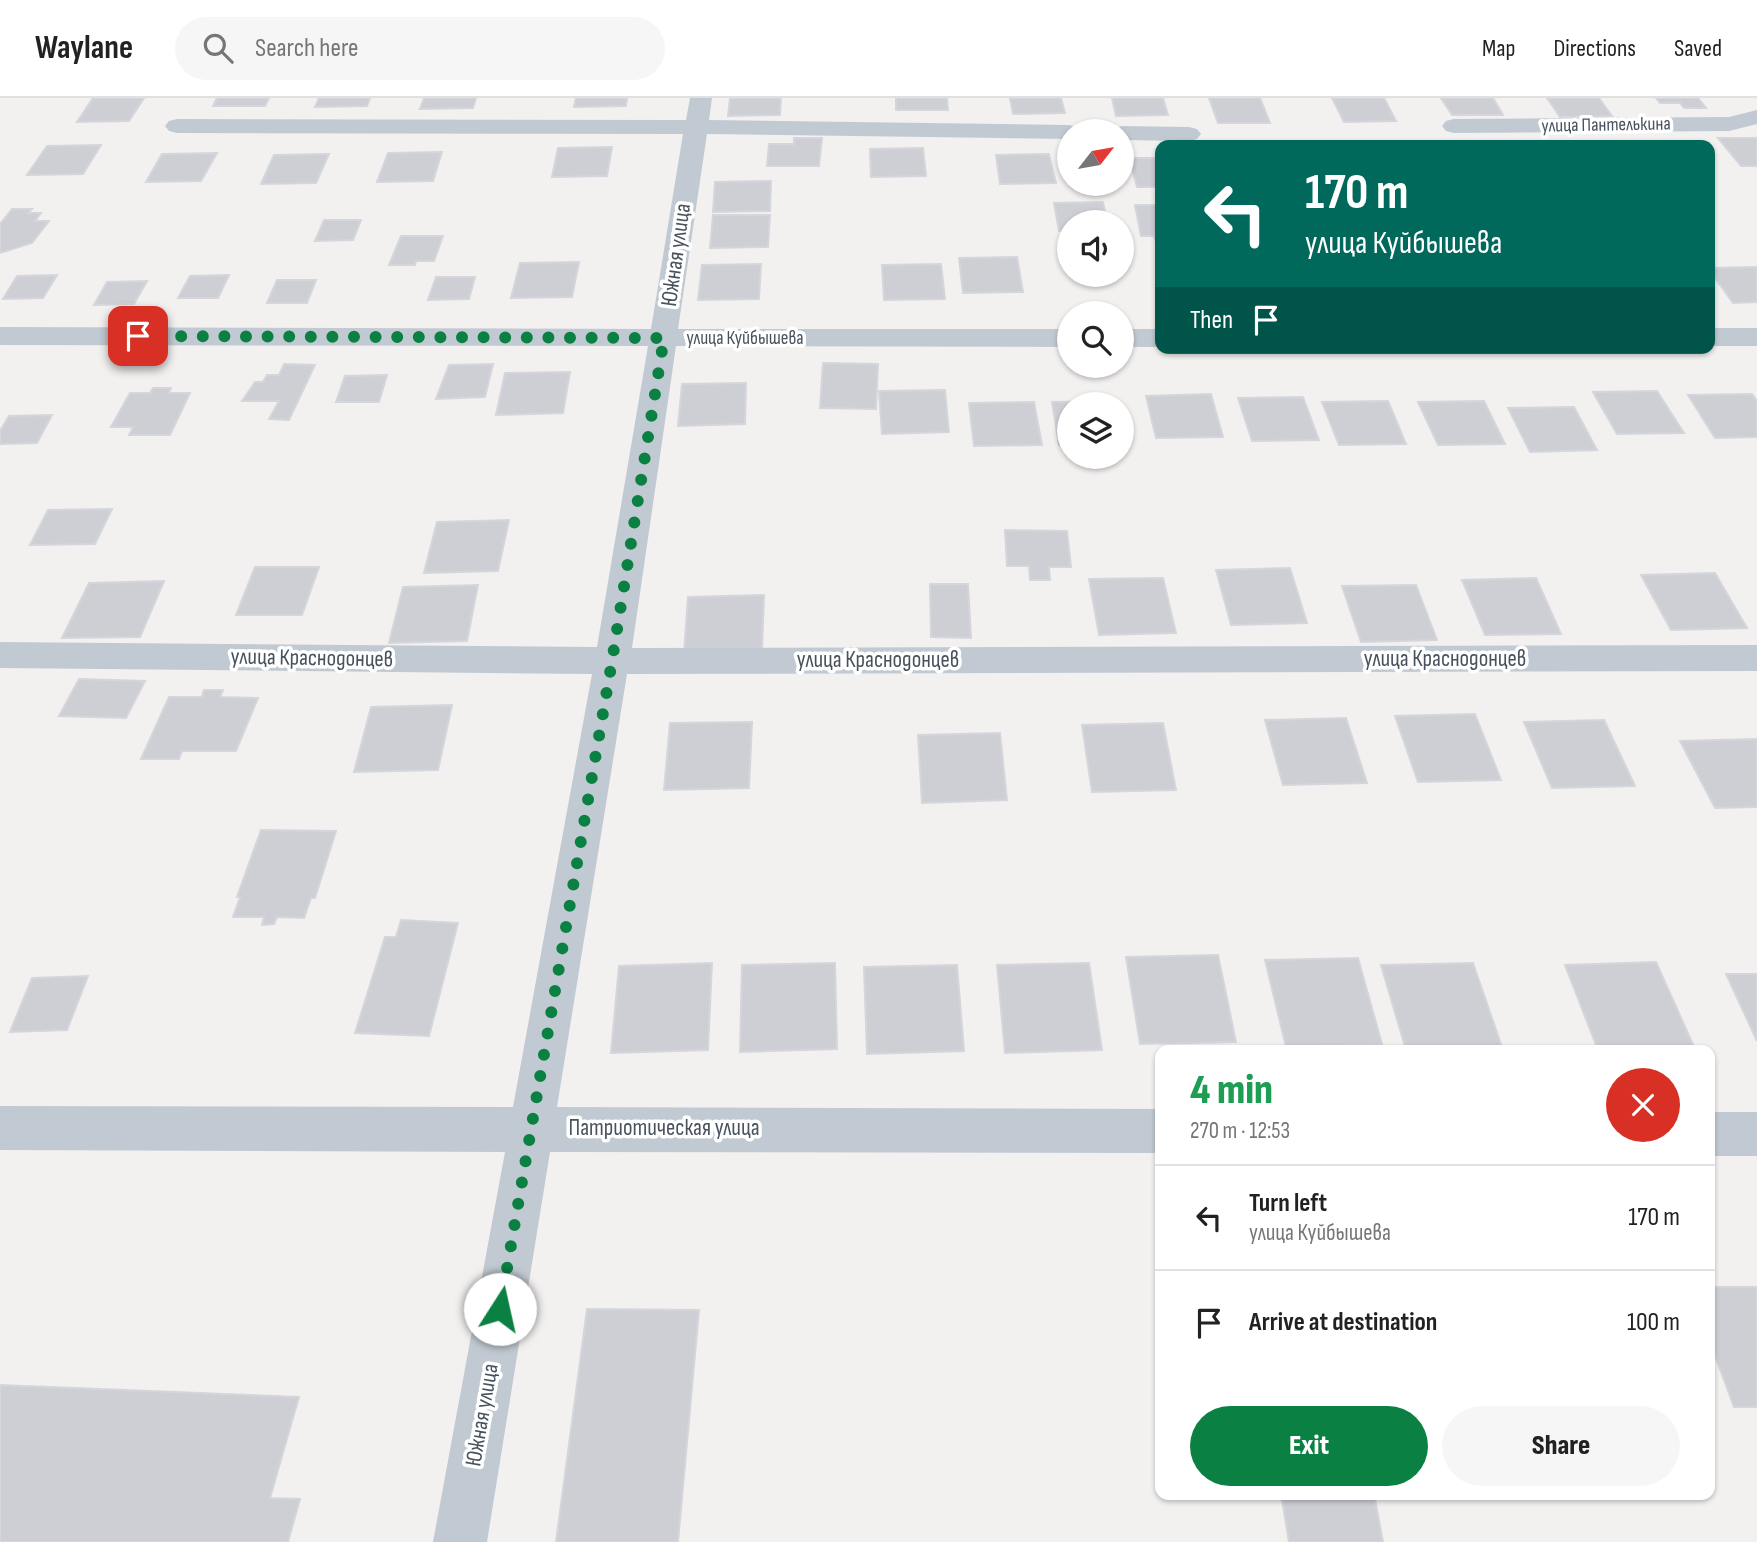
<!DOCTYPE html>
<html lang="en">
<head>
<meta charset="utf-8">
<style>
  :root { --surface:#fff; --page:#f6f6f6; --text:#222; --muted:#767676; --line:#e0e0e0; --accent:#0b8043 }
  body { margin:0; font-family:"Sofia Sans Condensed",sans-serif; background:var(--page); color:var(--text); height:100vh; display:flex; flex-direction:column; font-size:26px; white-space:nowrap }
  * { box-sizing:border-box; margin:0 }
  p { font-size:23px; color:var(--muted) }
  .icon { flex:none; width:38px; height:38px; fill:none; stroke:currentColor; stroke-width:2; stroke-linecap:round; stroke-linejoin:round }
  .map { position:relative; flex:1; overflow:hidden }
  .sheet { position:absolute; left:1155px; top:947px; width:560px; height:455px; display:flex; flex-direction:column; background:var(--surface); border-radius:14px; box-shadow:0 2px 5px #0004 }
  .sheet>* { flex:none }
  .top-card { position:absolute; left:1155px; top:42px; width:560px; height:214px; border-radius:14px; box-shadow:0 2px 5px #0004; background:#00695c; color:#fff; overflow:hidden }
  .needle { width:46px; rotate:59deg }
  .fabs { position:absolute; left:1057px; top:21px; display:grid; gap:14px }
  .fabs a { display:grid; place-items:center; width:77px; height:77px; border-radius:50%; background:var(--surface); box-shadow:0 2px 5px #0004; font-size:35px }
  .pin { position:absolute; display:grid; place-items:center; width:60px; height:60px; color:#fff; margin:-30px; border-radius:14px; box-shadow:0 4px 10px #0006 }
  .me { position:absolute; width:77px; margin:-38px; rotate:10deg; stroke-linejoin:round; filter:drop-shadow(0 0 5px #0008) }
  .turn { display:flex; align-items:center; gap:24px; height:147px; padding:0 35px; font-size:32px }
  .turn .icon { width:91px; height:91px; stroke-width:2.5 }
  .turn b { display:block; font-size:49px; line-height:60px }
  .then { display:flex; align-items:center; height:66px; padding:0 35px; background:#0003; gap:14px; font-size:26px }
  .round { display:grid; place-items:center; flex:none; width:74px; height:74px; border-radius:37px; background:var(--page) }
  .headline { display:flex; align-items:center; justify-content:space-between; height:119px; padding:0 35px }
  h1 { font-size:42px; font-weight:800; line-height:52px; color:#1e9e55 }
  .button { display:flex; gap:14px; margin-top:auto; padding:14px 35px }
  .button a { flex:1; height:80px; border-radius:42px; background:var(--accent); color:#fff; font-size:28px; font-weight:800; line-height:80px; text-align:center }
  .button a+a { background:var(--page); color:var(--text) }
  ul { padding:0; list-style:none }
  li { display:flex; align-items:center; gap:21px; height:105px; padding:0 35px; border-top:2px solid var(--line) }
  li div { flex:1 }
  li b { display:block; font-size:26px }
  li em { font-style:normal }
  header { display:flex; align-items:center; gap:42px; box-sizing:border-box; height:98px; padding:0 35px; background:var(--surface); border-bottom:2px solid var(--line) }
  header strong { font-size:33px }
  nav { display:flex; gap:38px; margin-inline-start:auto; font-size:24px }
  .search { width:490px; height:63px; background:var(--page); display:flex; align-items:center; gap:18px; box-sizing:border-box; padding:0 24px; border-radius:38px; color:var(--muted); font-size:26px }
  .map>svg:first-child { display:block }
</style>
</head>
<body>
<header>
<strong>Waylane</strong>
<div class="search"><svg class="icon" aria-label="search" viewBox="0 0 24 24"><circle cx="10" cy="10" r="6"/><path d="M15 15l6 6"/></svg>Search here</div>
<nav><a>Map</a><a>Directions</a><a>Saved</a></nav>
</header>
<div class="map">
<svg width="1757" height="1444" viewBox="0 0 1757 1444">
  <rect width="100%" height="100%" fill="#f3f0f0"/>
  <g fill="#cdcfd5" stroke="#d4d6db" stroke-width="2">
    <polygon points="93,0 144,0 129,23 77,24"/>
    <polygon points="217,0 269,0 265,8 213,8"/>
    <polygon points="319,0 370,0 367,8 315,9"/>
    <polygon points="424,0 476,0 473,10 420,11"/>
    <polygon points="576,0 627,0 626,8 574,9"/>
    <polygon points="730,0 781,0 780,17 728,18"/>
    <polygon points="896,0 947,0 948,12 896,12"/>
    <polygon points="1010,0 1061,0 1065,15 1013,16"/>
    <polygon points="1112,0 1163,0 1168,17 1116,18"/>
    <polygon points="1209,0 1260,0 1270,25 1218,25"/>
    <polygon points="1332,0 1384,0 1396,23 1344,24"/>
    <polygon points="1441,0 1493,0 1503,17 1452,17"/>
    <polygon points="1547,0 1599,0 1612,18 1560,19"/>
    <polygon points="1656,0 1698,0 1706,10 1684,10 1680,5 1660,5"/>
    <polygon points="794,40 822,40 819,68 767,68 769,46 794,46"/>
    <polygon points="1718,40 1757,40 1757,68 1741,68"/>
    <polygon points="101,47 83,76 27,77 47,48"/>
    <polygon points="612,49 607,78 552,79 558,50"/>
    <polygon points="923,50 926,78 871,79 870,51"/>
    <polygon points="442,54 433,83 377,84 388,55"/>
    <polygon points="217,55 201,83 146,84 162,56"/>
    <polygon points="329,56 316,85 261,86 274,57"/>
    <polygon points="1049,56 1056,85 1000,86 996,57"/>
    <polygon points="1129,60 1160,60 1160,89 1137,89"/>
    <polygon points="771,83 770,113 713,114 715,84"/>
    <polygon points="1103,104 1107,124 1069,124 1069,133 1059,133 1054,105"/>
    <polygon points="1135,107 1160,107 1160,143 1155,142 1154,138 1141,138"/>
    <polygon points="12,111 32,111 28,115 41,115 35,123 49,123 32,145 0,155 0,126"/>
    <polygon points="713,117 770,117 768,149 710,150"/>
    <polygon points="324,122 361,122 353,142 315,143"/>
    <polygon points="401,138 443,138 434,163 416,163 415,167 389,167"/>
    <polygon points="1017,159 1023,194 963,195 959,160"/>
    <polygon points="579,164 572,199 511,200 520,165"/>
    <polygon points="761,166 759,201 698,202 702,167"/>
    <polygon points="941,166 945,201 884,202 882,167"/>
    <polygon points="1757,169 1757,204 1733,205 1710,173 1710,170"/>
    <polygon points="57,177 43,200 3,201 17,178"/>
    <polygon points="229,177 218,200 178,200 190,178"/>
    <polygon points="436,179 475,179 469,201 428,202"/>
    <polygon points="277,182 316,182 307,205 267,205"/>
    <polygon points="147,183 134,206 94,207 107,184"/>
    <polygon points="823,265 878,266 876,311 820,310"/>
    <polygon points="284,266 315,267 289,322 269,321 279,303 242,303 255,284 263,284 267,277 279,277"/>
    <polygon points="493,266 485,299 436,301 449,267"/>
    <polygon points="570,274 563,315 496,317 505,275"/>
    <polygon points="387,277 379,304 336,304 345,278"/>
    <polygon points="746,285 745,326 678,328 682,286"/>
    <polygon points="153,290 171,290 169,295 190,295 170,337 129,337 133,329 111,329 130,295 150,295"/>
    <polygon points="945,292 949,334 882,336 879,293"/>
    <polygon points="1657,293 1684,335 1617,336 1593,294"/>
    <polygon points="1211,296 1223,339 1156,340 1146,298"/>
    <polygon points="1752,296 1757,303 1757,339 1715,340 1688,297"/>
    <polygon points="1303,299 1319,342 1252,343 1238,300"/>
    <polygon points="1118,303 1118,306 1069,306 1069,347 1059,347 1052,304"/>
    <polygon points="1388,303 1406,346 1339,347 1322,304"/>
    <polygon points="1484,303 1505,346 1438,347 1418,304"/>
    <polygon points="1034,304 1042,347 974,348 969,305"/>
    <polygon points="1574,309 1597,352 1530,354 1508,310"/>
    <polygon points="52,317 37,345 0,346 0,333 9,318"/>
    <polygon points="112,411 95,446 30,447 48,412"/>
    <polygon points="509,422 498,473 424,475 437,424"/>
    <polygon points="1005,432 1067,433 1071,469 1049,469 1050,482 1030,482 1029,468 1007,468"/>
    <polygon points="255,469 319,469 302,517 236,517"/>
    <polygon points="1290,470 1307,525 1231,527 1216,472"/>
    <polygon points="1715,475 1747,530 1671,532 1641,477"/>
    <polygon points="1163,480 1176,535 1099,537 1089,481"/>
    <polygon points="1536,480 1561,536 1485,537 1462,482"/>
    <polygon points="164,483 140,539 62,540 89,485"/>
    <polygon points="930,486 968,486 971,540 931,539"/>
    <polygon points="478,487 467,543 389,545 403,489"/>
    <polygon points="1416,487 1437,542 1361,544 1342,488"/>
    <polygon points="764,497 762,553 684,555 688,499"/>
    <polygon points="79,581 145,583 126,620 59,618"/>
    <polygon points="204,592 223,592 220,599 258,600 236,653 182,653 179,661 141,661 169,599 202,599"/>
    <polygon points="452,607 438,672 354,674 371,609"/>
    <polygon points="1475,616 1501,682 1418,684 1395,618"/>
    <polygon points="1346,620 1367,685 1283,687 1265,622"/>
    <polygon points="1604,622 1635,688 1552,690 1524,624"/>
    <polygon points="752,624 749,690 664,692 670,625"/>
    <polygon points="1163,625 1176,692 1092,694 1082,627"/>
    <polygon points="1000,635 1007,702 922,705 918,637"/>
    <polygon points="1757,641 1757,709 1715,710 1680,643"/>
    <polygon points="261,732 336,733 315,800 311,800 304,820 277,819 274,826 262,827 264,819 233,819 240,799 237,799"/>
    <polygon points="401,822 458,825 429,938 355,935 385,839 396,839"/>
    <polygon points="1218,857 1236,944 1140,946 1126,859"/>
    <polygon points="1358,860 1382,946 1286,949 1265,862"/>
    <polygon points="1656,864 1695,951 1598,952 1565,867"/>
    <polygon points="712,865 708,952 611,955 619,868"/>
    <polygon points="835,865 837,951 740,954 742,867"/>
    <polygon points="1089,865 1102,952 1005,955 997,867"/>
    <polygon points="1473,865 1503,952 1406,952 1381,867"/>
    <polygon points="957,867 964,953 867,956 864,869"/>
    <polygon points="1726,876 1757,876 1757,943"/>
    <polygon points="88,878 67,932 10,934 32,880"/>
    <polygon points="1710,1189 1757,1189 1757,1309 1734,1309 1710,1244"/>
    <polygon points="587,1211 699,1212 678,1444 556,1444"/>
    <polygon points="0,1287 299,1299 270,1400 300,1401 288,1444 0,1444"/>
    <polygon points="1281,1396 1374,1396 1383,1444 1289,1444"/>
  </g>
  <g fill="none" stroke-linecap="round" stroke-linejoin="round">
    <g fill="#c1cad2" fill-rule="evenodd">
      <polygon points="690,0 712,0 709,22 1069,27 1077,29 1080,33 1069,33 1069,41 707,36 678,231 1069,231 1069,249 676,248 632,550 1757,547 1757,573 627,576 557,1009 1160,1011 1160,1055 550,1054 487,1444 433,1444 505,1054 0,1052 0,1008 513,1009 592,576 0,570 0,544 597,549 648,248 0,247 0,229 651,231 683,36 177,35 169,33 165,28 169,23 177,21 686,22"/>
      <polygon points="1757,12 1757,26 1729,33 1454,35 1446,33 1442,28 1446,23 1454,21 1729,19"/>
      <polygon points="1122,28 1189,29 1197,31 1201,36 1197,41 1189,43 1122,42 1122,33 1111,33"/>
      <rect x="1710" y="230" width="47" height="18"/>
      <rect x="1122" y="231" width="38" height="18"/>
      <rect x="1710" y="1014" width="47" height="44"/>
    </g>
  </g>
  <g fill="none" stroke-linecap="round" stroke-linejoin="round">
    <polyline stroke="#0b8043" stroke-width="12" stroke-dasharray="0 21.6" points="138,238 664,240 612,563 500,1211"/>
  </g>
  <g text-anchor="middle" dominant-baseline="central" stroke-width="7" stroke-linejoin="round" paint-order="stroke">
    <g font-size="19" fill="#48525d" stroke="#fff">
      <text transform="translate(1606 27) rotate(-1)">улица Пантелькина</text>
      <text x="745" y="240">улица Куйбышева</text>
    </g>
    <g font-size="23" fill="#48525d" stroke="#fff">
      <text transform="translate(676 157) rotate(-82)">Южная улица</text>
      <text transform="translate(312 560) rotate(1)">улица Краснодонцев</text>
      <text x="1445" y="561">улица Краснодонцев</text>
      <text x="878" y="562">улица Краснодонцев</text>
      <text x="664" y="1030">Патриотическая улица</text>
      <text transform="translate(482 1317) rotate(-80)">Южная улица</text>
    </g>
  </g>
</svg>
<div class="fabs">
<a><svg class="needle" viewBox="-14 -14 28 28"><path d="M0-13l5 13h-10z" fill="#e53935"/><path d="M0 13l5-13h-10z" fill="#767676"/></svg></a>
<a><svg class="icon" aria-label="sound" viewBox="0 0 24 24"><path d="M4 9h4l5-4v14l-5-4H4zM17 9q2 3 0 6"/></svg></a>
<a><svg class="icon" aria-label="search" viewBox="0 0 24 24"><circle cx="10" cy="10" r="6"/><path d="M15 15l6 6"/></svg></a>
<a><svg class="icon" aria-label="layers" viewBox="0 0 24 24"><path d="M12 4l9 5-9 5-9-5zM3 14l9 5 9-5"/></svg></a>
</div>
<div class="pin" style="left:138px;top:238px;background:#d93025"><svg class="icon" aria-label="arrive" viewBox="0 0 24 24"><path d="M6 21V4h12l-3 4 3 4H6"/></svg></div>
<svg class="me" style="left:500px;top:1211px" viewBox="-20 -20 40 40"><circle r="19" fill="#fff"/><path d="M0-13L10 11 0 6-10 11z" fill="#0b8043"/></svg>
<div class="top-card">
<div class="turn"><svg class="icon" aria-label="left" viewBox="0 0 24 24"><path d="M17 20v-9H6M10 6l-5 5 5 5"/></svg><div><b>170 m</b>улица Куйбышева</div></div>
<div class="then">Then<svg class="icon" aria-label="arrive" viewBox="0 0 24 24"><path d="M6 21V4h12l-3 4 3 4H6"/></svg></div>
</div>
<section class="sheet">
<div class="headline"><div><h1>4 min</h1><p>270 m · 12:53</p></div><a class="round" style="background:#d93025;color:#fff"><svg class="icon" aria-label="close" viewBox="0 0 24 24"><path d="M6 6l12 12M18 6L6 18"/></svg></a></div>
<ul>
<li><svg class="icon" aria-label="left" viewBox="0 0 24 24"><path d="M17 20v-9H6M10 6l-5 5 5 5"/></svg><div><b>Turn left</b><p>улица Куйбышева</p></div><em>170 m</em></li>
<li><svg class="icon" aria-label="arrive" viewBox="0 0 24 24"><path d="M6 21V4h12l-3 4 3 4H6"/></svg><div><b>Arrive at destination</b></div><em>100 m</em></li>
</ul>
<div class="button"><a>Exit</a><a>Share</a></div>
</section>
</div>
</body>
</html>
